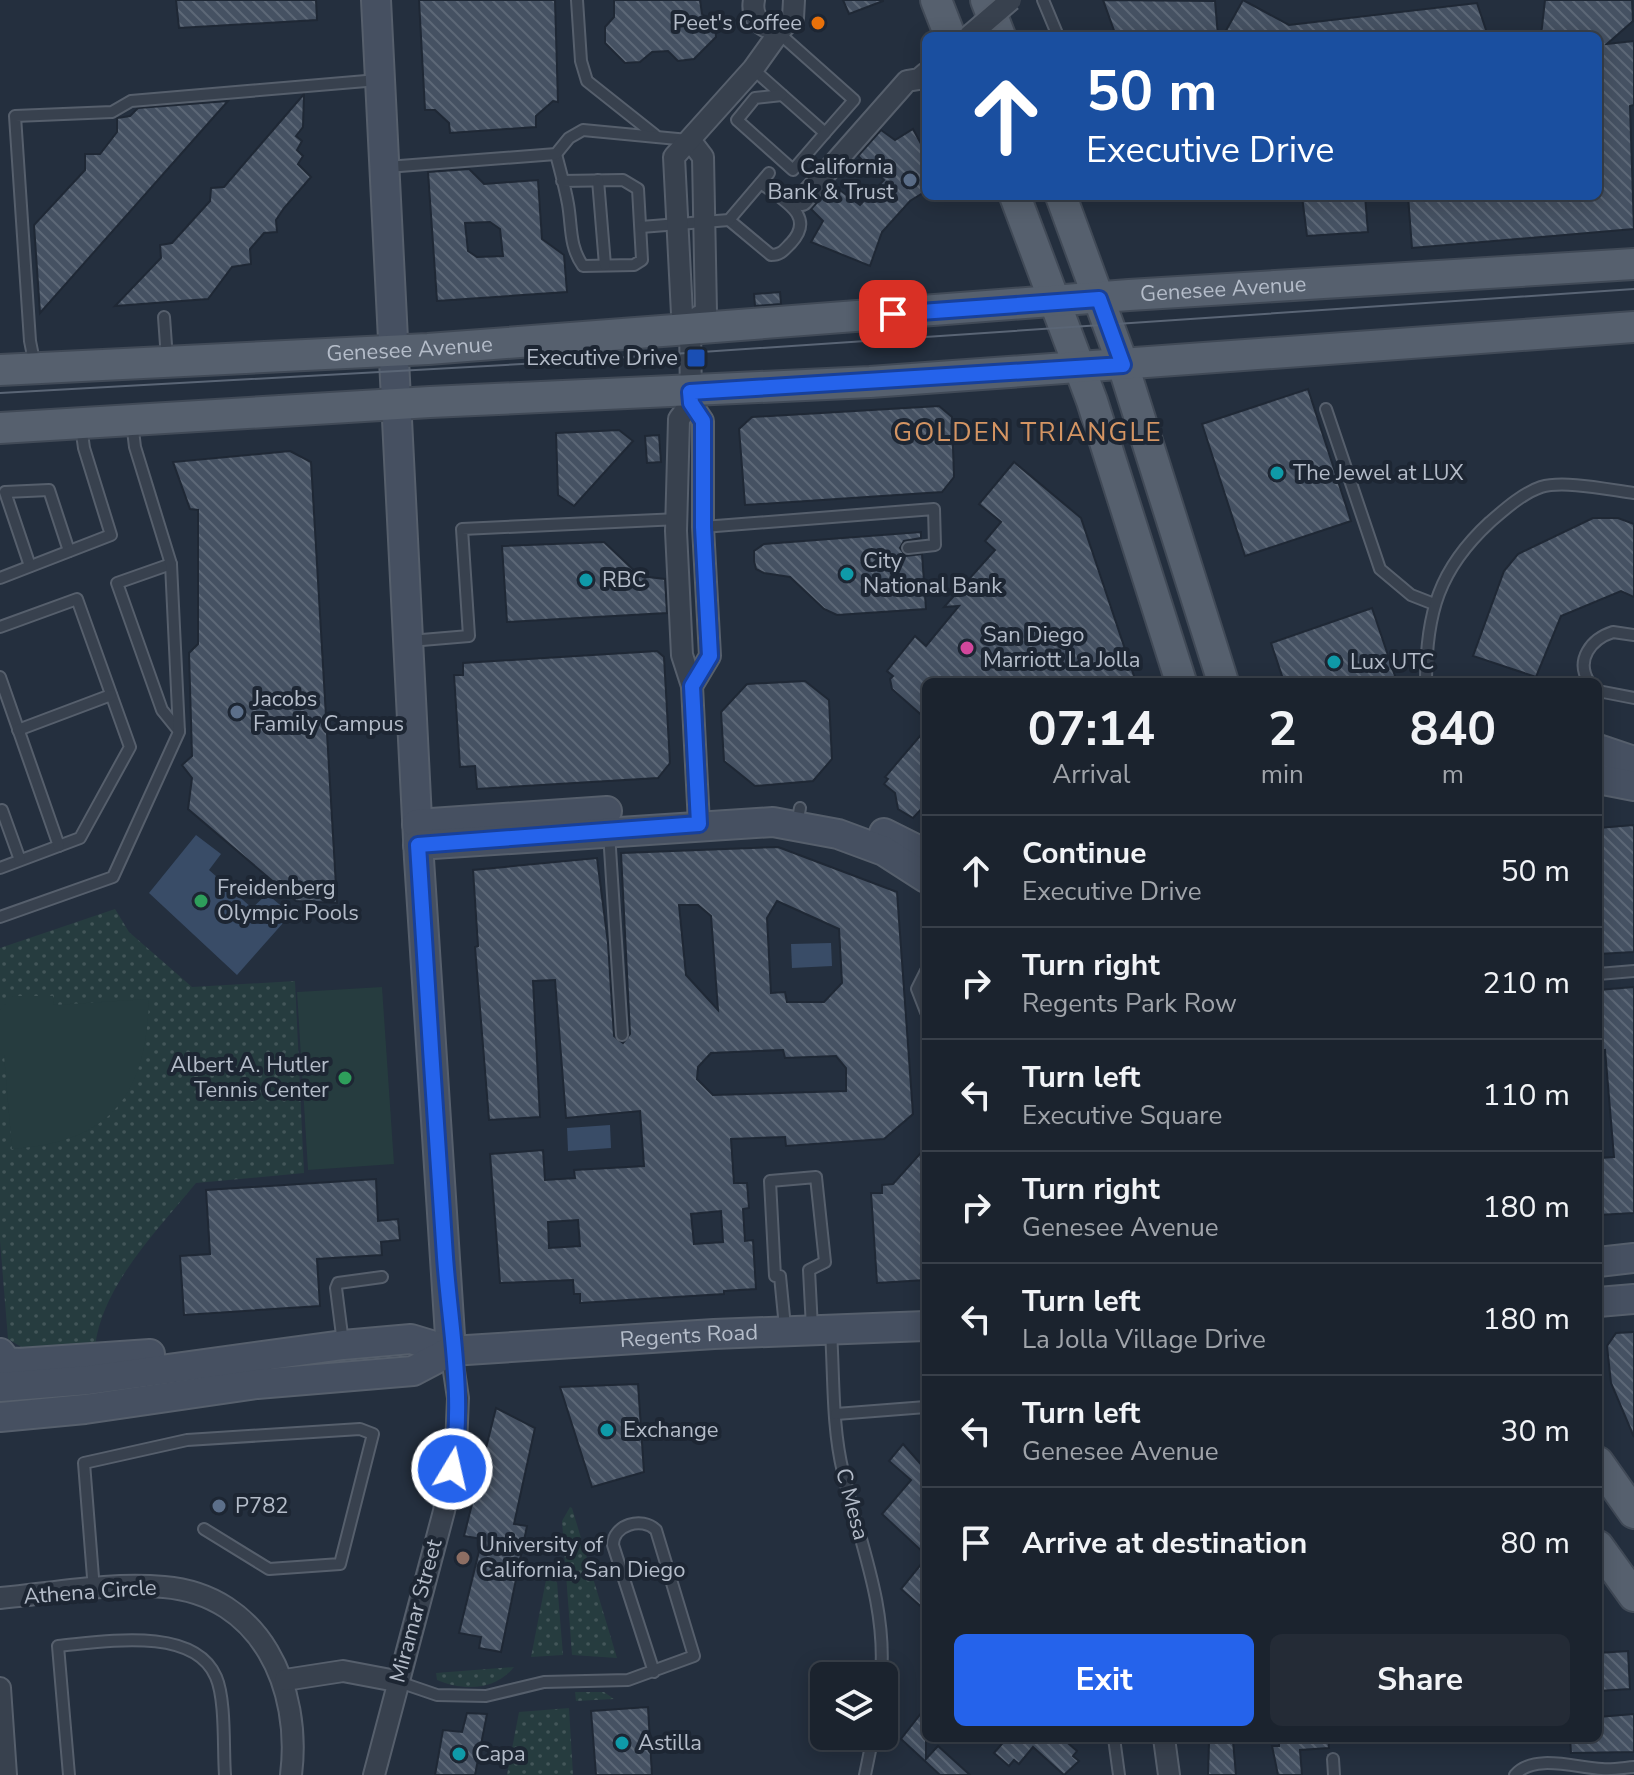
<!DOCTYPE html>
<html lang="en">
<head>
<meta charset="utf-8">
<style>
  :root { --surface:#1b232e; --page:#242b36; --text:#f1f3f6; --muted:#a0a4aa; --line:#39404a; --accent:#2563eb }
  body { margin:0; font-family:"Nunito Sans",sans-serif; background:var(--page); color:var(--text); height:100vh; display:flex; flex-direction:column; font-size:30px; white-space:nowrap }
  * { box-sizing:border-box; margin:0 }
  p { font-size:26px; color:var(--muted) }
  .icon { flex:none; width:44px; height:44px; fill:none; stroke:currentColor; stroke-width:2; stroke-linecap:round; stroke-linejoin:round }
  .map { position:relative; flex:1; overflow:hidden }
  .side { position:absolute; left:922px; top:678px; width:680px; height:1064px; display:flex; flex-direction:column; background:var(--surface); border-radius:12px; box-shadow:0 4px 20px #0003,0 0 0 2px var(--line) }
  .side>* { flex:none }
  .banner { position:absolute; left:922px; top:32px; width:680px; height:168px; border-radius:12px; box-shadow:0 4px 20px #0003,0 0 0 2px var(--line); background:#1a4fa0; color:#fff; overflow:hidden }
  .fabs { position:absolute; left:810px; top:1662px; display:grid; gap:16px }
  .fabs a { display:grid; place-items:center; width:88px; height:88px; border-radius:12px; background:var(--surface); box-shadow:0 4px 20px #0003,0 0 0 2px var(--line); font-size:40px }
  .pin { position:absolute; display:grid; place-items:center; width:68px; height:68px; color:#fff; margin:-34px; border-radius:16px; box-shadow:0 4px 12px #0006 }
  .me { position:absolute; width:88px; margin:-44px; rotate:9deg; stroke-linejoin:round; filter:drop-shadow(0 0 6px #0008) }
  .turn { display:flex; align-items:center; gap:28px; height:168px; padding:0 32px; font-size:36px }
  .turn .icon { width:104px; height:104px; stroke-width:2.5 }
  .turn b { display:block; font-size:56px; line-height:68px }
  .eta { display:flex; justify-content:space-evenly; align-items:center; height:136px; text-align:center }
  .eta b { font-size:48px; font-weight:700; line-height:56px }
  .cta { display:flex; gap:16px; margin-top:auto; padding:16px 32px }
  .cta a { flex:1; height:92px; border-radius:12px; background:var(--accent); color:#fff; font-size:32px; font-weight:700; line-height:92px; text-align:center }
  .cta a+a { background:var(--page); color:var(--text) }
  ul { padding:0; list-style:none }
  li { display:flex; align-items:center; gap:24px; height:112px; padding:0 32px; border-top:2px solid var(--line) }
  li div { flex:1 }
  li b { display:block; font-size:30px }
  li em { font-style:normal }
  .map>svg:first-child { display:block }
</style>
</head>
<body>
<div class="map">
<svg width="1634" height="1775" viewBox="0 0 1634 1775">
  <defs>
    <pattern id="green-dots" width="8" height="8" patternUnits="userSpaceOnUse" patternTransform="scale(2)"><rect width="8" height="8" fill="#263c3f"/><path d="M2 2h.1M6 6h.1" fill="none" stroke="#435659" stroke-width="1.8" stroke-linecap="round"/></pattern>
    <pattern id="building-back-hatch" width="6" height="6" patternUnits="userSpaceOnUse" patternTransform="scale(2)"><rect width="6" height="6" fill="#455162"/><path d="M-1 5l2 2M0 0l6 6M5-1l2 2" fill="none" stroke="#5d6877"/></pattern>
  </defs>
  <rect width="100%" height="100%" fill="#242f3e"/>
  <g fill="url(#green-dots)">
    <path d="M 115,909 L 129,932 L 192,987 L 295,981 L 304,1173 L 196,1183 C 158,1230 102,1285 95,1347 L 28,1351 L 8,1339 L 0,1241 L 0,948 Z"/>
    <polygon points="570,1507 572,1508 617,1658 572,1655 562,1521"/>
    <polygon points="546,1580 557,1582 563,1655 531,1657"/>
    <path d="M 514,1667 C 495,1691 463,1691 437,1680 L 436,1673 Z"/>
    <polygon points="575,1692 604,1692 614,1699 576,1701"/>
    <polygon points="569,1708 573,1775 507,1775 519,1712"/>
  </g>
  <g fill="#263c3f">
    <polygon points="382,987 394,1164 308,1170 297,992"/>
    <path d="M 13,996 L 53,996 L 54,1005 L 149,999 C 146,1095 112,1142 12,1149 L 4,1055 L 0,1055 L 0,1010 Z"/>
  </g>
  <g fill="#394c67">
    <polygon points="196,835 221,854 209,870 252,908 267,894 291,914 237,975 149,893"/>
    <polygon points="831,943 832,966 792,968 791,944"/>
    <polygon points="610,1125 611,1148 568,1151 567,1128"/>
  </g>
  <g fill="url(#building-back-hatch)" stroke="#1f2835" stroke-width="2" fill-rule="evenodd">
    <polygon points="176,0 316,0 317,20 179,28"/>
    <polygon points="419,0 555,0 558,102 553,101 536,116 536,127 450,133 449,123 435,110 425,110"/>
    <polygon points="614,0 700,0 702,14 715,22 716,37 694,59 678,61 668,51 652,52 640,62 625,63 605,43 605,27 614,17"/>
    <polygon points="843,0 883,0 883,1 849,14"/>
    <polygon points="1103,0 1215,1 1218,36 1116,36"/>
    <polygon points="1243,0 1289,25 1477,3 1488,36 1223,36"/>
    <polygon points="1545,0 1632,0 1633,21 1607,44 1634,41 1634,105 1630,106 1634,229 1412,248 1408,196 1598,196 1598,36 1541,36"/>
    <polygon points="304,94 303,127 296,136 302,141 297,150 303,156 298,164 311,177 284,208 276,220 277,232 264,233 250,249 251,264 232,267 208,299 115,306 161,258 160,245 172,243 210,201 211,188 224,187"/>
    <polygon points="228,101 40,313 34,225 85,170 85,154 100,154 117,132 117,118 130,116 138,108"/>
    <polygon points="913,129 926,153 926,191 910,201 882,232 870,266 811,242 823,221 811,209 833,185 860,205 884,180 858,156 881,130 895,140"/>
    <path d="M 469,169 L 484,184 L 538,180 L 542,239 L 564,255 L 567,292 L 437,301 L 428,172 ZM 490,222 L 500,229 L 503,256 L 477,257 L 468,251 L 465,223 Z"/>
    <polygon points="1302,196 1365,196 1368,232 1307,236"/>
    <polygon points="780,292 781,304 755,306 754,294"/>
    <polygon points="1308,389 1351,521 1245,556 1202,424"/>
    <polygon points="939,406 952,417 954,477 942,492 745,505 739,429 752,417"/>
    <polygon points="619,430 633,441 574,506 558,495 556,433"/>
    <polygon points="659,435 661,462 647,463 645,436"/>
    <polygon points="290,451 311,462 337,903 296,901 188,809 192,778 182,765 192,756 189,653 198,644 198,510 190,509 173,462"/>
    <polygon points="1014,462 1081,518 1136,682 926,682 926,719 892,689 890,679 893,676 887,671 915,636 926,646 959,606 944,607 995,550 985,541 1001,522 979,504"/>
    <polygon points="1593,518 1618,518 1634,524 1634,597 1621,591 1561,616 1536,677 1473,656 1504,571 1518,554"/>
    <polygon points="921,532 921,538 904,541 900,548 906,556 922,554 926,609 837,615 824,609 790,577 764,573 756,569 754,561 754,551 764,544"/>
    <polygon points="604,542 640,576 665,579 667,613 507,622 502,546"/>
    <polygon points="1372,608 1397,682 1284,682 1271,643"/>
    <polygon points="657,651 664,657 670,763 658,778 477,789 475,766 460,767 454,675 463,675 463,663"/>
    <polygon points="805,681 829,700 832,759 813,781 755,786 724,761 721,712 747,684"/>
    <polygon points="926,729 926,804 913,818 898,809 895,793 884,784 888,779 885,777"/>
    <polygon points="1634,825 1634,952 1598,954 1598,828"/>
    <path d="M 778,847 L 897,892 L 913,1114 L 884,1139 L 786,1146 L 785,1137 L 731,1139 L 734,1183 L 747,1183 L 749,1208 L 743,1209 L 745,1241 L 753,1240 L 756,1289 L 724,1291 L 724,1294 L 580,1303 L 580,1294 L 574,1294 L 573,1280 L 500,1283 L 490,1154 L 543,1150 L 545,1180 L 575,1178 L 574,1170 L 644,1166 L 640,1111 L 566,1118 L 555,980 L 533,981 L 540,1117 L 489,1120 L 475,947 L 478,946 L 473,870 L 597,858 L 608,943 L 614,1036 L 623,1043 L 630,1034 L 621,853 ZM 777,901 L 839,929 L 842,983 L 824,1002 L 787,1002 L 785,992 L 771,993 L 767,918 ZM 679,905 L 698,905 L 711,916 L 718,1010 L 686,975 ZM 783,1050 L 785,1058 L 836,1056 L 846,1068 L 846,1091 L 713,1095 L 697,1079 L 698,1067 L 711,1053 ZM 721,1211 L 723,1242 L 694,1244 L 691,1214 ZM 578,1220 L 580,1246 L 549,1248 L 548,1222 Z"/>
    <polygon points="1634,987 1634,1213 1598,1215 1598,1158 1614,1157 1605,1050 1598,1051 1598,990"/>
    <polygon points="926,1147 926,1280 877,1283 871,1193 882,1193 882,1185 893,1184"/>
    <polygon points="376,1179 378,1221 398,1219 400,1240 381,1242 382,1255 317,1259 320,1306 184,1315 180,1256 210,1254 206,1190"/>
    <polygon points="1634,1332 1634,1437 1611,1383 1607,1346 1616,1333"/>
    <polygon points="638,1384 644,1472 592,1487 560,1387"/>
    <polygon points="496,1408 535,1428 514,1524 527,1526 501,1652 479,1648 481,1637 459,1633 482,1539 464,1536"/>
    <polygon points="903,1444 926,1470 926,1555 882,1514 911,1480 889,1461"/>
    <polygon points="926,1558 926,1611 901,1589"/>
    <polygon points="1628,1651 1630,1689 1598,1691 1598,1653"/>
    <polygon points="648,1707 652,1775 596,1775 591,1711"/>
    <polygon points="926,1707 926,1759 938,1746 970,1775 940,1775 901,1739"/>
    <polygon points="467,1713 487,1714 475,1775 435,1775 443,1730 462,1732"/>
    <polygon points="1634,1714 1634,1752 1571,1753 1570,1738 1598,1738 1598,1717"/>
    <polygon points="1007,1738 1062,1738 1077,1751 1073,1756 1079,1761 1064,1775 1033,1747 1019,1764 1014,1760 1009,1766 994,1753"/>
    <polygon points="1279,1738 1328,1738 1329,1748 1300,1750 1302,1775 1278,1775 1272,1746 1279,1746"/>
    <polygon points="1233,1741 1236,1775 1208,1775 1209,1743"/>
  </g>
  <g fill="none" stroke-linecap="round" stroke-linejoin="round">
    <defs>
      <g id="lane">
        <polyline points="577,0 581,61 587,81 655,135"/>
        <polyline points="1043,0 1058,36"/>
        <polyline points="753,69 825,133 854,100 781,35"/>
        <polyline points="782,95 755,98 737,120 793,170 825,133"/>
        <path d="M 556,154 C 560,170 565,187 568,204 C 572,227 569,246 583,266 L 634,265 L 642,260 L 638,189 L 623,180 L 562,181"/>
        <polyline points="387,167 556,154 569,138 583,130 688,140"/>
        <polyline points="598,180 605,265"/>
        <path d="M 729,220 L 771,255 C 781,255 784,250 791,243 C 817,215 782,200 761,183"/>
        <polyline points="641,227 729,220 769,173"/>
        <polyline points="164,317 167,359"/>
        <polyline points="35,366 30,341 15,116 112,112 131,101 378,80"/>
        <polyline points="1326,409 1380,569 1411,595 1434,604"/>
        <polyline points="703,527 934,509 935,545 908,548"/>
        <polyline points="171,564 117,583 162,710 179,731"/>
        <polyline points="30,566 5,492 49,490 69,551"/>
        <polyline points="0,578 111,535 84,448 81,426"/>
        <polyline points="0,627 77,599 130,747 80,838 0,868"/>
        <polyline points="410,641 469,636 462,529 679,519"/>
        <polyline points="0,677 59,846"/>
        <path d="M 1426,682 C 1426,613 1439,569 1490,522 C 1505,509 1523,493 1541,487 C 1564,480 1610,490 1634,493"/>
        <path d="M 1589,682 C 1575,660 1591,639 1613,632 L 1634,635"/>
        <polyline points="1598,691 1634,698"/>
        <polyline points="18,730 111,695"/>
        <polyline points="2,810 20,860"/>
        <polyline points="797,824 800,808"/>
        <polyline points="609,833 622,1035"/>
        <polyline points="0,917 113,877 179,732 171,564 135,447 132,422"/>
        <polyline points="926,971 917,989 926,1012"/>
        <polyline points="1598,974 1634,971"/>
        <polyline points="785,1327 780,1276 775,1276 770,1181 816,1177 825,1262 809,1270 812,1328"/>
        <path d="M 831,1332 C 834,1378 832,1427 843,1472 C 859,1541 887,1605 881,1676"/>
        <polyline points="343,1343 336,1288 338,1283 382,1277"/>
        <polyline points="836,1414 926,1407"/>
        <polyline points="94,1590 84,1463 187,1440 360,1429 373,1434 340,1564 269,1569 204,1529"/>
        <path d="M 396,1681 L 437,1695 L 486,1696 L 544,1682 L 628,1680 L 694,1656 L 656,1530 C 642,1516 613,1525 613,1545 L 654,1672"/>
        <polyline points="1114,1738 1119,1775"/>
        <polyline points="1333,1759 1334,1775"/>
        <path d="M 69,1775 L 58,1646 C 102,1642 194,1625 216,1677 C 226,1700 223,1749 225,1775"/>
        <polyline points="865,1775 873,1736"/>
        <path d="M 1515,1775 C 1534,1753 1577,1768 1602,1769 C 1612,1770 1623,1768 1634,1767"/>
      </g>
      <g id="street">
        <path d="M 754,0 C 749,25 776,39 793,18 L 794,0"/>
        <polyline points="690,140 703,157 706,312 690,322"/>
        <polyline points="802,200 907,81 919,79 926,73"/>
        <polyline points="691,403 679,419 676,531 682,655 692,686 699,824"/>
        <polyline points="692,686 710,656 703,527 703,421 691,403 690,322 682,314 674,157 753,69 783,27"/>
        <path d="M 0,1598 C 54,1593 110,1582 164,1587 C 261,1595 302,1688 291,1775"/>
        <polyline points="285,1680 343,1671 396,1681"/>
        <polyline points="0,1688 6,1775"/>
        <polyline points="1164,1738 1169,1775"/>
        <polyline points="374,1775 444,1511 456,1447 458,1398 451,1351"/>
      </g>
      <g id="secondary">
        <polyline points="376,0 419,859 451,1351"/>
        <polyline points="1598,749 1634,761"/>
        <polyline points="1598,779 1634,786"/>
        <polyline points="417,824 607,811"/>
        <polyline points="884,833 926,854"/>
        <polyline points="418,845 773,822 838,834 884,851 926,878"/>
        <polyline points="1598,1262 1634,1258"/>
        <polyline points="1598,1302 1634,1299"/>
        <polyline points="0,1353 7,1362 19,1363 150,1354"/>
        <path id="s1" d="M 0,1387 L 88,1380 L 343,1345 L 411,1339 L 451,1351 L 714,1334 L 926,1326"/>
        <polyline points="0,1417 85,1409 257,1384 413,1371 451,1351"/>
      </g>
      <g id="primary">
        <polyline points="936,0 950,36"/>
        <polyline points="986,0 1000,36"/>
        <polyline points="1015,196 1092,401 1181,682"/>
        <polyline points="1061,196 1123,365 1223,682"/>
        <path id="s2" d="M 0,370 L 428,349 L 1129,295 L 1634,264"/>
        <polyline points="0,428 430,402 870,382 1634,327"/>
        <polyline points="1598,1462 1634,1513"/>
        <polyline points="1598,1546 1634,1596"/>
      </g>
    </defs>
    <use href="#lane" stroke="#565f6c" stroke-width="14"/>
    <use href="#street" stroke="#565f6c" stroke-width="24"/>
    <use href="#secondary" stroke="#565f6c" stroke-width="32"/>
    <use href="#primary" stroke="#414a57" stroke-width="34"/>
    <use href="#lane" stroke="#38414e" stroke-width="10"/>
    <use href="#street" stroke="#38414e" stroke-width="20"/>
    <use href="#secondary" stroke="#465061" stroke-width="28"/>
    <use href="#primary" stroke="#56606e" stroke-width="30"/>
    <polyline stroke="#5a6575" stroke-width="2" points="0,393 540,363 1634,289"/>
    <defs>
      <polyline id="street-bridge" points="969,36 1011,0"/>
    </defs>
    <use href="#street-bridge" stroke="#565f6c" stroke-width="24" stroke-linecap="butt"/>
    <use href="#street-bridge" stroke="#38414e" stroke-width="20"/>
  </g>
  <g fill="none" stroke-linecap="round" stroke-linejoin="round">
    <defs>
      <path id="route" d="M 452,1469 C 465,1399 450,1327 445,1257 C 436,1120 426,982 418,845 L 699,824 L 692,686 L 710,656 L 703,527 L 703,421 L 691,403 L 690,392 L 1123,365 L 1099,299 L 893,314"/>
    </defs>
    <use href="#route" stroke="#184099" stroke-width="20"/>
    <use href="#route" stroke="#2563eb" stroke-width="14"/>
  </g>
  <circle fill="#e8710a" stroke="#1d2633" stroke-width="3" cx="818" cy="23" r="8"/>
  <g fill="#5c6f8a" stroke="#1d2633" stroke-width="3">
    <circle cx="910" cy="180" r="8"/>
    <circle cx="237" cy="712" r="8"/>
    <circle cx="219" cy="1506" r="8"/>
  </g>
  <rect fill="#1a4fb4" stroke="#1d2633" stroke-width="3" x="686" y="348" width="20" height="20" rx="4"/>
  <g fill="#0f9aa8" stroke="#1d2633" stroke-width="3">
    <circle cx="1277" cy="473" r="8"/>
    <circle cx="847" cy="574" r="8"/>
    <circle cx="586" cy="580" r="8"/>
    <circle cx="1334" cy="662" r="8"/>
    <circle cx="607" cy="1430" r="8"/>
    <circle cx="622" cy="1743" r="8"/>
    <circle cx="459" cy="1754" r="8"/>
  </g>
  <circle fill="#d1479c" stroke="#1d2633" stroke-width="3" cx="967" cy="648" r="8"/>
  <g fill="#2e9e5b" stroke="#1d2633" stroke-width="3">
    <circle cx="201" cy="901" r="8"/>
    <circle cx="345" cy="1078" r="8"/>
  </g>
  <circle fill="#8d6e63" stroke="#1d2633" stroke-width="3" cx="463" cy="1558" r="8"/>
  <g text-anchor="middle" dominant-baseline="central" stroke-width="8" stroke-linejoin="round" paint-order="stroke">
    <g font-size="22" fill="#b4bcc9" stroke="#1d2633" text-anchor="start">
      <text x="802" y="23" text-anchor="end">Peet's Coffee</text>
      <text x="894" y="167" text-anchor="end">California<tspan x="894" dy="25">Bank &amp; Trust</tspan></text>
      <text x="678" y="358" text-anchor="end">Executive Drive</text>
      <text x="1293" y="473">The Jewel at LUX</text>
      <text x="863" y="561">City<tspan x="863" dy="25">National Bank</tspan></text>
      <text x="602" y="580">RBC</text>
      <text x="983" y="635">San Diego<tspan x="983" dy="25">Marriott La Jolla</tspan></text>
      <text x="1350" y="662">Lux UTC</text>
      <text x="253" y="699">Jacobs<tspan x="253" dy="25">Family Campus</tspan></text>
      <text x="217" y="888">Freidenberg<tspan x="217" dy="25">Olympic Pools</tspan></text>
      <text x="329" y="1065" text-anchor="end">Albert A. Hutler<tspan x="329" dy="25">Tennis Center</tspan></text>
      <text x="623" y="1430">Exchange</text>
      <text x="235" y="1506">P782</text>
      <text x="479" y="1545">University of<tspan x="479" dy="25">California, San Diego</tspan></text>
      <text x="638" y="1743">Astilla</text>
      <text x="475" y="1754">Capa</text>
    </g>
    <g font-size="22" fill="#b4bcc9" stroke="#1d2633">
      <text stroke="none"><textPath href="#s2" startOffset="1226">Genesee Avenue</textPath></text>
      <text stroke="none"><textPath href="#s2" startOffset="410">Genesee Avenue</textPath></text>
      <text stroke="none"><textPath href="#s1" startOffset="694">Regents Road</textPath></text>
      <text transform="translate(852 1504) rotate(75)">C Mesa</text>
      <text transform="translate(90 1592) rotate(-4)">Athena Circle</text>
      <text transform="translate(416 1611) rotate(-75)">Miramar Street</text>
    </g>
    <g font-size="26" letter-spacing="2" fill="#d59563" stroke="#1d2633">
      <text x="1028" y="432">GOLDEN TRIANGLE</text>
    </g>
  </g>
</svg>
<div class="fabs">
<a><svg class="icon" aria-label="layers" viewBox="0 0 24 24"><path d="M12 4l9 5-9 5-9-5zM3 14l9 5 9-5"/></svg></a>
</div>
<div class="pin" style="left:893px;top:314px;background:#d93025"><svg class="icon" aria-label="arrive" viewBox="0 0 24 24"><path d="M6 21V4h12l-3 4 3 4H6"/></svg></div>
<svg class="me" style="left:452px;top:1469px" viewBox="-20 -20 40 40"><circle r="17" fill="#2563eb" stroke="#fff" stroke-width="3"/><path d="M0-11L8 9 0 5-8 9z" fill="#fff"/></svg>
<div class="banner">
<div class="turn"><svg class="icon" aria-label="ahead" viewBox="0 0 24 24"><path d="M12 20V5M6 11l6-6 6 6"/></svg><div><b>50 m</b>Executive Drive</div></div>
</div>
<section class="side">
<div class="eta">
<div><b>07:14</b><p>Arrival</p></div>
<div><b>2</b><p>min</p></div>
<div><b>840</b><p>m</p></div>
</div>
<ul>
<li><svg class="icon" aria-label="ahead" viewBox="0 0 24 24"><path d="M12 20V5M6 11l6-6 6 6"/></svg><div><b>Continue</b><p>Executive Drive</p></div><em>50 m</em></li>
<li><svg class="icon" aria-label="right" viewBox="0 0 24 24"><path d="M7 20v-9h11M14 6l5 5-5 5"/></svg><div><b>Turn right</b><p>Regents Park Row</p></div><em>210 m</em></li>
<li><svg class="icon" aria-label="left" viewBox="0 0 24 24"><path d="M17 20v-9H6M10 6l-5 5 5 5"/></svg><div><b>Turn left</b><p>Executive Square</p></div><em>110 m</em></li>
<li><svg class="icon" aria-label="right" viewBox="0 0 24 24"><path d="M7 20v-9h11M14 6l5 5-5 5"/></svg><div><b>Turn right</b><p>Genesee Avenue</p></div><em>180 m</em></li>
<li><svg class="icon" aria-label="left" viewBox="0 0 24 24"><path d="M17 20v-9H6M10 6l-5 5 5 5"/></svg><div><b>Turn left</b><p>La Jolla Village Drive</p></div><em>180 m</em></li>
<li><svg class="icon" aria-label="left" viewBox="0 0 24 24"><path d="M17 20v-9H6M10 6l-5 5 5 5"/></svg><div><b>Turn left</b><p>Genesee Avenue</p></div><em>30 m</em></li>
<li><svg class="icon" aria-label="arrive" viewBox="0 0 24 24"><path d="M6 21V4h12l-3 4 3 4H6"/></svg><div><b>Arrive at destination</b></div><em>80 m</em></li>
</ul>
<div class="cta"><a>Exit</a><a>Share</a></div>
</section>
</div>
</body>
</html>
